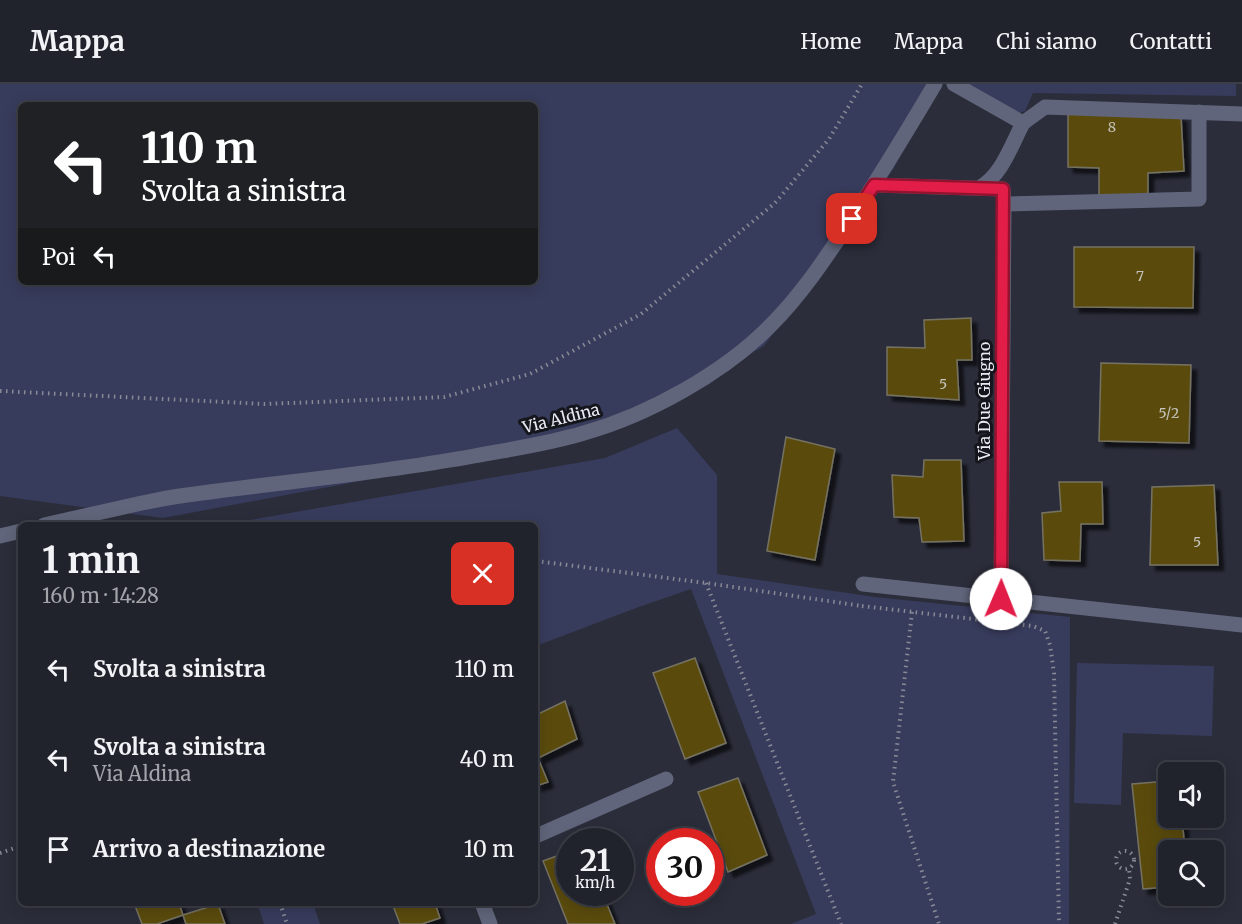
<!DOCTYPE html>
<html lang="it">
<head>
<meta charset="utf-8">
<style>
  :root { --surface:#20222c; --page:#282a34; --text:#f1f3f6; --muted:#a2a4a9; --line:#3d3f48 }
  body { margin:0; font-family:Merriweather,serif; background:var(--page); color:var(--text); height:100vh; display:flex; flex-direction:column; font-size:22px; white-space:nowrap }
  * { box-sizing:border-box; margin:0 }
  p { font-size:20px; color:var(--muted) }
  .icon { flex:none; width:33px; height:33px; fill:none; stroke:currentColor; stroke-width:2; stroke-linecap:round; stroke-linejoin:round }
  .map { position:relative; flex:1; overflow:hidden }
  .sheet { position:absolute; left:18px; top:438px; width:520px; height:384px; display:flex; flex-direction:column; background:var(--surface); border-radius:9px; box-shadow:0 3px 15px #0003,0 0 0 2px var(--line) }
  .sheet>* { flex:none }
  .hud { position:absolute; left:18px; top:18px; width:520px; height:183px; border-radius:9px; box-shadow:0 3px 15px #0003,0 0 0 2px var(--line); background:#202124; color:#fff; overflow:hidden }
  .controls { position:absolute; left:1158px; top:678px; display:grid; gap:12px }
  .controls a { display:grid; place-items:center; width:66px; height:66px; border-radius:9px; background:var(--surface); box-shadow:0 3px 15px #0003,0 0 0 2px var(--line); font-size:30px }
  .speed { position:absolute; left:556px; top:744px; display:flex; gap:12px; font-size:30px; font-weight:700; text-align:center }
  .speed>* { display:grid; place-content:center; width:78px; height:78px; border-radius:50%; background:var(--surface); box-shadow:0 3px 15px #0003,0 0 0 2px var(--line); line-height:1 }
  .speed small { font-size:15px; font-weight:400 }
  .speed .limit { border:9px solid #d22; background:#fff; color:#111 }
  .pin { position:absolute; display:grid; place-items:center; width:51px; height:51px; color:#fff; margin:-26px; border-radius:12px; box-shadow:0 3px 9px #0006 }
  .me { position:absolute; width:66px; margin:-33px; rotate:1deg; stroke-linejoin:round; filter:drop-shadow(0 0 4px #0008) }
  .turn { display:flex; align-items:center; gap:21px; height:126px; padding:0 24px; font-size:27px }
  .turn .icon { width:78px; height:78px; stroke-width:2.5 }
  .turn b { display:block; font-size:42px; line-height:51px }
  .then { display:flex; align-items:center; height:57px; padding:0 24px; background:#0003; gap:12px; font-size:22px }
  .round { display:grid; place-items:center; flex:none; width:63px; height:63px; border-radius:9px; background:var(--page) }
  .overview { display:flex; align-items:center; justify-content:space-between; height:102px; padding:0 24px }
  h1 { font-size:36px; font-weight:700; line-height:45px }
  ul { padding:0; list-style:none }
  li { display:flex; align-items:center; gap:18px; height:90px; padding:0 24px }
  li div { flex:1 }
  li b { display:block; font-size:22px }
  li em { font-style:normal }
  header { display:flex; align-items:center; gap:36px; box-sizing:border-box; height:84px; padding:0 30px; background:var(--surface); border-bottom:2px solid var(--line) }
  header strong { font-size:28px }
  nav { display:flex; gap:33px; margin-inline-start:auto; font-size:21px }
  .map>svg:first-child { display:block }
</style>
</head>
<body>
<header>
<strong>Mappa</strong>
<nav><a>Home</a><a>Mappa</a><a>Chi siamo</a><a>Contatti</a></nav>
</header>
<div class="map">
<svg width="1242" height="840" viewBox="0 0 1242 840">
  <defs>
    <filter id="shadow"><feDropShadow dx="5.5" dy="5.5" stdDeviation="1.5" flood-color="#0009"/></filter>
  </defs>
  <rect width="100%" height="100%" fill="#2b2d3a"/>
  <g fill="#383c5c" fill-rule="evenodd">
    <path d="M 0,0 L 937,0 L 894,84 L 764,262 L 657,324 L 516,368 L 163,434 L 0,412 ZM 21,21 L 536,21 L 536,198 L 21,198 Z"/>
    <polygon points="967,0 1236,0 1236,12 1033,9 1025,27 1019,29"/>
    <polygon points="677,344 717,391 717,490 875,513 1070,533 1069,840 791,840 816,830 691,505 636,524 536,562 536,441 221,441 605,374"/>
    <polygon points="1077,579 1214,582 1212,652 1123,649 1121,721 1074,719"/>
    <polygon points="257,819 313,819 320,840 264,840"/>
  </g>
  <g fill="#5a4c11" stroke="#767262" stroke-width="1.5" filter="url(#shadow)">
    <polygon points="1068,30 1181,32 1184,87 1148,89 1148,114 1099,113 1099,84 1068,83"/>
    <polygon points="1074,163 1194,163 1193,224 1074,223"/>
    <polygon points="971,234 972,276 957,276 959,316 887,311 887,263 925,264 924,236"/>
    <polygon points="1101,279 1191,281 1189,359 1099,357"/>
    <polygon points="786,353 835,365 815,476 767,467"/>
    <polygon points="924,376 961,376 964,457 922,458 919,434 894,433 892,391 923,393"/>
    <polygon points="1059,398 1102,398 1103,440 1081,440 1080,477 1044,476 1042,429 1061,427"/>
    <polygon points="1214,401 1218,481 1150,481 1152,403"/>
    <polygon points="695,574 726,659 685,675 653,589"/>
    <polygon points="565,617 577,655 538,674 548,698 536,702 536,631"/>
    <polygon points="738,694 767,771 728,788 698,708"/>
    <polygon points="1168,697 1168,734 1182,734 1185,766 1168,766 1168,803 1143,805 1132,700"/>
    <polygon points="570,767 570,808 602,808 615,840 568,840 543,777"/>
    <polygon points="134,819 179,819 183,831 157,840 142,840"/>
    <polygon points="392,819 435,819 440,834 422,840 400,840"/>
    <polygon points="218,820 225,840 186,840 183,831"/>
  </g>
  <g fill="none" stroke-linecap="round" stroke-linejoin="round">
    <g stroke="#888a95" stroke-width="4" stroke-dasharray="1.5 4.5" stroke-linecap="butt">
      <polyline points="0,307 265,320 444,313 530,290 641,230 775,119 829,55 862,0"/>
      <polyline points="536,477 706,499 862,522"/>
      <polyline points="706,499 841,840"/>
      <polyline points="862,522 1033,542 1045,547 1050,561 1054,589 1059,840"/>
      <polyline points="912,528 893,698 939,840"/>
      <circle cx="1125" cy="776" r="9"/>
      <polyline points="0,769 21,762"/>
      <polyline points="280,819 287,840"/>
      <polyline points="1115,840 1130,795 1129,784"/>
    </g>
    <g stroke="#61657b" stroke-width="15">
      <polyline points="954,0 1023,39 1045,23 1242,30"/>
      <polyline points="874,101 1003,105 1004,120 1199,115 1199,28"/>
      <path d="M 979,104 C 1002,91 1011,62 1023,39"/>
      <path d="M 44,441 C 74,434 103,428 133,421 C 148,418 164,414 180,412 C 278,398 377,390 474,372 C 511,365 548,360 584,349 C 648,331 724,289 771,241 C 800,212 823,178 845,145 C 877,97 906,49 935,0"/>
      <polyline points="0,452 21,447"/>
      <polyline points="863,500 1242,541"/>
      <polyline points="1001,515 1004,120"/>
      <polyline points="536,752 666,695"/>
      <polyline points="482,819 490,840"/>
    </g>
  </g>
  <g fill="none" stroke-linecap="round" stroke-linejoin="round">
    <defs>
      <polyline id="route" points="852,135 874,101 1003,105 1001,515"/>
    </defs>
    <use href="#route" stroke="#92132f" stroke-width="15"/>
    <use href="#route" stroke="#e11d48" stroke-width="10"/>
  </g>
  <g text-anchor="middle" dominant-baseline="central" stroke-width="6" stroke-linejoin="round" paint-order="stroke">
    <g font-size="14" fill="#c5c3bb">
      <text x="1112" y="43">8</text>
      <text x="1140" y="192">7</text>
      <text x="943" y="300">5</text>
      <text x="1169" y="329">5/2</text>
      <text x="1197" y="458">5</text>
    </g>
    <g font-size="16" fill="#e9ebf4" stroke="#15161c">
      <text transform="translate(984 317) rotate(-90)">Via Due Giugno</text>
      <text transform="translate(561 334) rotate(-14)">Via Aldina</text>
    </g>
  </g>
</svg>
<div class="controls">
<a><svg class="icon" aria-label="sound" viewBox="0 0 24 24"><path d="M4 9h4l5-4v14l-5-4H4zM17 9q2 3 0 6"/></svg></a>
<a><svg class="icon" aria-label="search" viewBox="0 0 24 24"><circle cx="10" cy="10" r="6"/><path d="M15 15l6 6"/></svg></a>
</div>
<div class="speed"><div>21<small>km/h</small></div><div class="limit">30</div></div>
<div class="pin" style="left:852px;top:135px;background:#d93025"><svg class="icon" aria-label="arrive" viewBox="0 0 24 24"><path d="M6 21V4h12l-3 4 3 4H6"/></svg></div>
<svg class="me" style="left:1001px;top:515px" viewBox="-20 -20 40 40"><circle r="19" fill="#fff"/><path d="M0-13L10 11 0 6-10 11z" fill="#e11d48"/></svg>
<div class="hud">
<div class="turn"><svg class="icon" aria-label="left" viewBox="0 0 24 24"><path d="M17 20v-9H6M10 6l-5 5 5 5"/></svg><div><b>110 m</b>Svolta a sinistra</div></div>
<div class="then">Poi<svg class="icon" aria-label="left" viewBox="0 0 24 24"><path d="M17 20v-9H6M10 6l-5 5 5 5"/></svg></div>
</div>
<section class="sheet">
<div class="overview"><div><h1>1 min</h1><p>160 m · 14:28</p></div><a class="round" style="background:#d93025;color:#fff"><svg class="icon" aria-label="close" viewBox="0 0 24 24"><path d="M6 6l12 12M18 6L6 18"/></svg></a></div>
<ul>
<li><svg class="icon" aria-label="left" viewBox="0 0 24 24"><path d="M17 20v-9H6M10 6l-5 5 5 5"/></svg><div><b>Svolta a sinistra</b></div><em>110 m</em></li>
<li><svg class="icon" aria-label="left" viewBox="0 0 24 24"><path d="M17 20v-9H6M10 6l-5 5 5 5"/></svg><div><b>Svolta a sinistra</b><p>Via Aldina</p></div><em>40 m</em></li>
<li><svg class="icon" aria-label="arrive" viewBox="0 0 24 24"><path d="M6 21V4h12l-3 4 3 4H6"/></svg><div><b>Arrivo a destinazione</b></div><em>10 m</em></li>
</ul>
</section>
</div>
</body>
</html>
